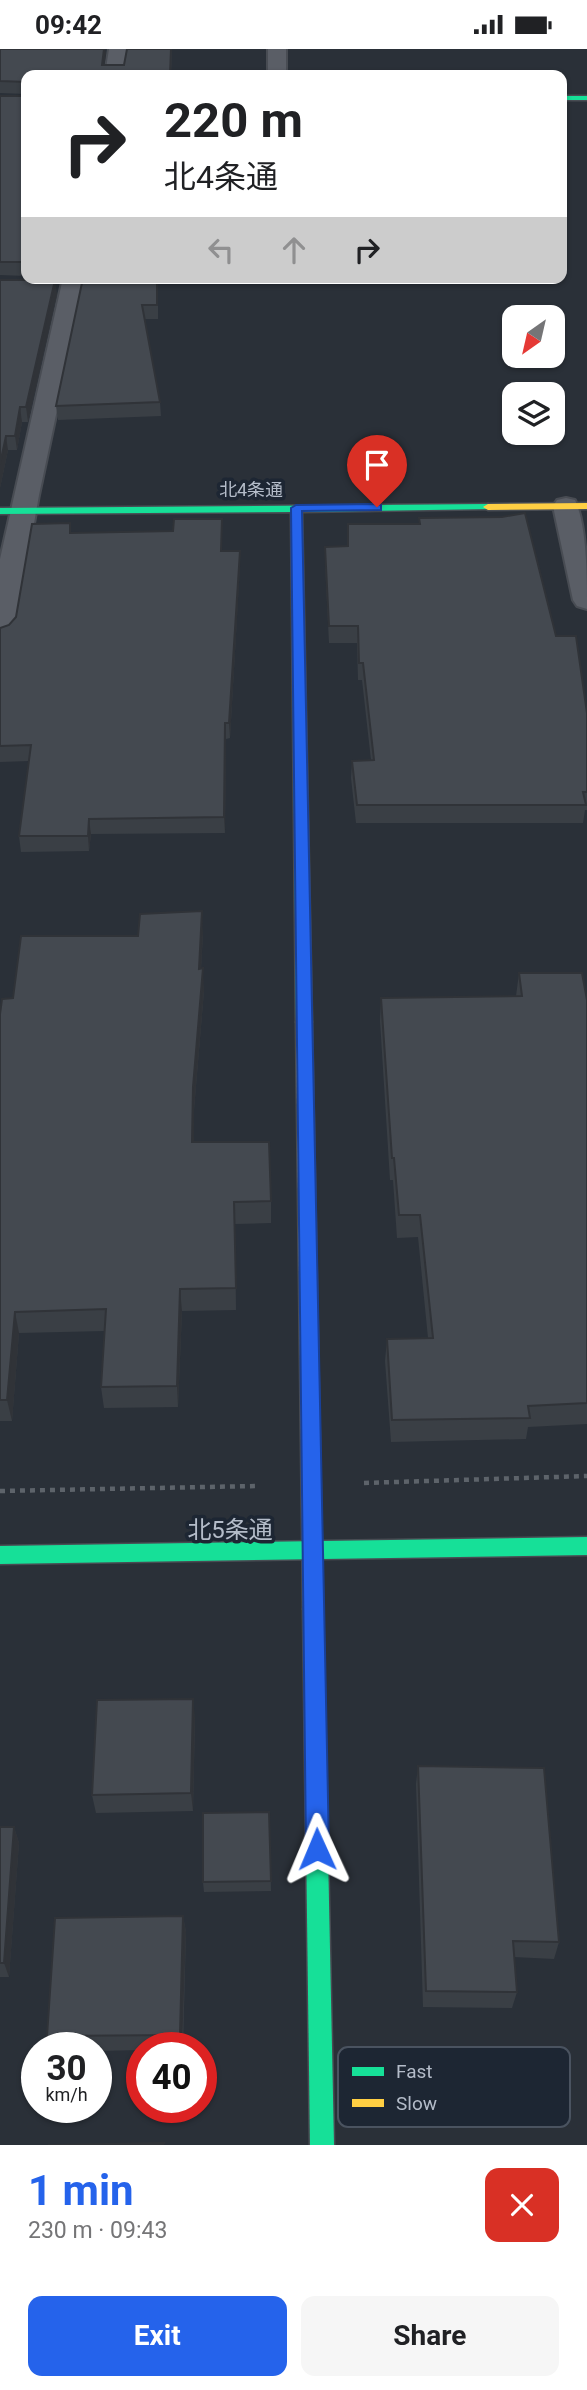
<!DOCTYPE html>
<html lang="en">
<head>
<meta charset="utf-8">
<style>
  :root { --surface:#fff; --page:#f6f6f6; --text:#202124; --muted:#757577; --accent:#2563eb }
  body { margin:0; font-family:Roboto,"Noto Sans JP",sans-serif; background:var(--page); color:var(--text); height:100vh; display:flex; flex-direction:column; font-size:26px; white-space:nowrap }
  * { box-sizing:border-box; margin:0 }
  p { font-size:23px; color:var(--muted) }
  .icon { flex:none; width:38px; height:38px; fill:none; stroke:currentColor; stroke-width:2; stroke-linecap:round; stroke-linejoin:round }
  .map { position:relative; height:2096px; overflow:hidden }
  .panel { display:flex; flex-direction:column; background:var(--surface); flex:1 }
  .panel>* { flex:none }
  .banner { position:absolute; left:21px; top:21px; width:546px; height:214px; border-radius:14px; box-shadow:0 2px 5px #0004; background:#fff; color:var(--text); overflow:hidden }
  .needle { width:46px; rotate:214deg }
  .fabs { position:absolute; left:502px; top:256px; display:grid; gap:14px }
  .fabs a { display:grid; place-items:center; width:63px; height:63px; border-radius:14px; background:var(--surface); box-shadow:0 2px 5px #0004; font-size:35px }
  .speed { position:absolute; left:21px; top:1983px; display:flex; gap:14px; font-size:35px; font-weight:700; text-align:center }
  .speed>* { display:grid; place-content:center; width:91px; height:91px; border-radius:50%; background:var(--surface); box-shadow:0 2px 5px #0004; line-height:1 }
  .speed small { font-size:18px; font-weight:400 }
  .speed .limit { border:10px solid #d22; background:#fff; color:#111 }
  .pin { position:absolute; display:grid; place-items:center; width:60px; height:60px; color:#fff; margin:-72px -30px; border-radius:50% 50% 50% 0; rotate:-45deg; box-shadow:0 0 7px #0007 }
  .pin .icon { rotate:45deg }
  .me { position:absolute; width:77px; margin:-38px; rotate:359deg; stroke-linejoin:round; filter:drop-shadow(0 0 5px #0008) }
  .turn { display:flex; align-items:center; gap:24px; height:147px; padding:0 28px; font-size:32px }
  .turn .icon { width:91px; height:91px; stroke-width:2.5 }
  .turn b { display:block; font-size:49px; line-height:60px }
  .lanes { display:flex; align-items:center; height:66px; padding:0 28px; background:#0003; justify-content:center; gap:35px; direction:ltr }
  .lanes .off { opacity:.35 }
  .round { display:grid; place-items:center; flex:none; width:74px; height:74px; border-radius:14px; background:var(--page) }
  .head { display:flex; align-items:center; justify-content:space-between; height:119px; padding:0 28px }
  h1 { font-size:42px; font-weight:700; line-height:52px; color:var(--accent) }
  .action { display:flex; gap:14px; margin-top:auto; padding:14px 28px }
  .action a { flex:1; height:80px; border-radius:14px; background:var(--accent); color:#fff; font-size:28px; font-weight:700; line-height:80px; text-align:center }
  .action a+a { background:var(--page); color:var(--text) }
  .status { display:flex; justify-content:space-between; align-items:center; height:49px; padding:0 35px; background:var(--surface); direction:ltr }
  .status svg { height:19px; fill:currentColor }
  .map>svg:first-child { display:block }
</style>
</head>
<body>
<div class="status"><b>09:42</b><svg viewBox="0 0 49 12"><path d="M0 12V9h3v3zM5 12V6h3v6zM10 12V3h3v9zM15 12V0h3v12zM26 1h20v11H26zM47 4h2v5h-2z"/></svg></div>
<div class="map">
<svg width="587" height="2096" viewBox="0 0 587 2096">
  <rect width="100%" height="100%" fill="#2a3038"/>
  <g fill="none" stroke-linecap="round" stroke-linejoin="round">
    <defs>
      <g id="street">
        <polygon points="109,0 127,0 123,26 105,26"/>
        <rect x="268" y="0" width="18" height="26"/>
        <polygon points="63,229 85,229 39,446 15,583 10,589 0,592 0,510"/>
        <path d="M 566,449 L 575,451 C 587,477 587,529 587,560 L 577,557 L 573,551 L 553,457 L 557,451 Z"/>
      </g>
      <g id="fast">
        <rect x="562" y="47" width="25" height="4"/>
        <polygon points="488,455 493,458 492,460 302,463 312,973 309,977 299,977 296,973 291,463 0,465 0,459"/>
        <polygon points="587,1488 587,1506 0,1515 0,1497"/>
        <polygon points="313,1551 320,1553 323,1560 334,2096 310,2096 303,1560 306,1553"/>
      </g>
      <g id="slow">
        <polygon points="587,454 587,460 488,461 483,458 488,455"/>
        <polygon points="304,968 312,973 323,1560 320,1567 313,1569 306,1567 303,1560 296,973"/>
      </g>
    </defs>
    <use href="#street" stroke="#484c53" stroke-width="4"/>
    <use href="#fast" stroke="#484c53" stroke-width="3"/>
    <use href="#slow" stroke="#484c53" stroke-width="3"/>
    <g stroke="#5d636a" stroke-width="4.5" stroke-dasharray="5 5" stroke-linecap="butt">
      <polyline points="364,1434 587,1427"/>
      <polyline points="0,1442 257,1437"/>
    </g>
    <use href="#street" fill="#5a5e66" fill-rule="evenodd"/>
    <use href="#fast" fill="#16e098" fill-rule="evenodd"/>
    <use href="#slow" fill="#ffcf43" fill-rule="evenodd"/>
  </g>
  <g fill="#3a3f45">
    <polygon points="0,0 105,0 104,16 124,16 127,0 172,0 171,26 26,45 0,44"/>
    <polygon points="0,47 26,47 26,227 0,226"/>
    <polygon points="83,229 159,229 158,235 158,270 145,270 160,353 161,367 58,371 56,357"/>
    <polygon points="0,231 57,245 28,373 22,373 17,401 8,401 0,439"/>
    <polygon points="419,469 556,587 587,664 587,761 585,761 583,774 356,774 351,729 352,712 371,711 362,631 358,631 357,594 329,594 325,514 325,498 347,497 419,475"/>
    <polygon points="222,470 222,502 240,502 240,517 230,689 226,690 225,784 91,785 89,802 21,803 19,787 29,712 0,713 0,579 9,576 16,568 70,474 71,484 173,482"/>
    <polygon points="203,885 201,920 204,942 194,1061 194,1093 271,1152 271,1174 235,1175 236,1261 182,1262 178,1358 104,1359 101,1338 105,1282 19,1284 12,1372 0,1372 0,965 13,949 138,887"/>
    <polygon points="519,924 587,951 587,1375 528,1378 526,1390 391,1393 385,1312 387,1290 428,1289 418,1188 397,1189 393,1131 390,1131 380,972 381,949 516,947"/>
    <polygon points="195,1669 193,1762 96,1764 92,1746"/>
    <polygon points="418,1717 559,1893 554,1910 514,1908 517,1943 512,1959 423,1958 416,1735"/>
    <polygon points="269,1763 271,1842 204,1843 203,1833"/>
    <polygon points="0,1778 14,1778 19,1794 9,1928 0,1928"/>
    <polygon points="183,1867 186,1883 183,1998 142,1998 142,2001 96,2002 96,1998 51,1998 47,1987"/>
  </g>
  <g fill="#303338">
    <polygon points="104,0 105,0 106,4 103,26 102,16"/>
    <polygon points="55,231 57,245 28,373 26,358"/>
    <polygon points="20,358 22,373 17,401 15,387"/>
    <polygon points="6,387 8,401 0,439 0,415"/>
    <polygon points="240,502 240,517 230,689 229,674"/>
    <polygon points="225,674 226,690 225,784 224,768"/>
    <polygon points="89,770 91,785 89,802 88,787"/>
    <polygon points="202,862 203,885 200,942 199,920"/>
    <polygon points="203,919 204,942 194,1061 194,1115 192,1093 193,1038"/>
    <polygon points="180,1240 182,1262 178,1358 177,1337"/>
    <polygon points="15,1263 19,1284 12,1372 7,1351"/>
    <polygon points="193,1650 195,1669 193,1762 191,1744"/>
    <polygon points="14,1778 19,1794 9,1928 4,1914"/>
    <polygon points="183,1867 186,1883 182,1998 180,1986"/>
  </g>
  <g fill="#444950" stroke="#303338" stroke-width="2">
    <polygon points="0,0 104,0 102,16 124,16 127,0 171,0 170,26 26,26 26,33 0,32"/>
    <rect x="0" y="47" width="26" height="166"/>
    <polygon points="83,229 157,229 157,256 142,256 160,353 56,357"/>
    <polygon points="0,231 55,231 26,358 20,358 15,387 6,387 0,415"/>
    <polygon points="525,464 556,587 576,587 587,664 587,743 583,743 586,756 357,756 352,712 374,711 363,614 359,614 358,577 329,577 325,498 348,497 348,475 420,475 419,469 502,468"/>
    <polygon points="174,470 222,470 221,502 240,502 229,674 225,674 224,768 89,770 88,787 19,787 31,696 0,697 0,579 9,576 16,568 32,475 70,474 70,484 173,482"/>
    <polygon points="202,862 199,920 203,919 193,1038 192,1093 269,1093 271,1152 234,1153 236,1239 180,1240 177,1337 101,1338 106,1260 15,1263 7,1351 0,1351 0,965 2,950 13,949 21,887 138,887 140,865"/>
    <polygon points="519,924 582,924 587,951 587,1354 528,1357 530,1369 392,1371 387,1290 433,1289 420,1166 399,1166 394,1109 392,1109 381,949 522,947"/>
    <polygon points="193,1650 191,1744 92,1746 97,1651"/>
    <polygon points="418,1717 544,1719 559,1893 513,1892 517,1943 426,1942"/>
    <polygon points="269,1763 271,1832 203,1833 203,1764"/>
    <polygon points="0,1778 14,1778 4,1914 0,1914"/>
    <polygon points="183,1867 180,1986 47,1987 55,1869"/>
    <polygon points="164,2094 163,2096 48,2096"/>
  </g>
  <polygon fill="#2563eb" stroke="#184099" stroke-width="2" points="377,455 381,456 381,461 302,462 329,1800 325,1808 317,1811 310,1808 306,1800 291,459 296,456"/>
  <g text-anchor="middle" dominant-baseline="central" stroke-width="7" stroke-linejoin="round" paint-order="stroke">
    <g font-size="18" fill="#b4bcc9" stroke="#1d2633">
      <text x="251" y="440">北4条通</text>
    </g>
    <g font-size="24" fill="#b4bcc9" stroke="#1d2633">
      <text x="230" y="1481">北5条通</text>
    </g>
  </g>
  <rect x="338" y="1998" width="232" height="80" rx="10" fill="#1d2633" stroke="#4a5360" stroke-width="2"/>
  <rect x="352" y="2018" width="32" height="9" fill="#16e098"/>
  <rect x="352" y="2050" width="32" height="8" fill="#ffcf43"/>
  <g font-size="19" fill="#b4bcc9">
    <text x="396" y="2029">Fast</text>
    <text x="396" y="2061">Slow</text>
  </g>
</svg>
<div class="fabs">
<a><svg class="needle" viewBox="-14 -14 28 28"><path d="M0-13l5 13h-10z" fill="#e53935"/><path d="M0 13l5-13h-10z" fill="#757577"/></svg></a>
<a><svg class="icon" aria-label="layers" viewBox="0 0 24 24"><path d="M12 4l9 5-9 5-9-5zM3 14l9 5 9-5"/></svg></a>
</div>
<div class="speed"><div>30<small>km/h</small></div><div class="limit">40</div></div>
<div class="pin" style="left:377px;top:458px;background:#d93025"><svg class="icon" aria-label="arrive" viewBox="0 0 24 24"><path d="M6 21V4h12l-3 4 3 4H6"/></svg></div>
<svg class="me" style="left:317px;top:1800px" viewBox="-20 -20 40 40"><path d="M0-17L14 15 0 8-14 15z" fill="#2563eb" stroke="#fff" stroke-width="4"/></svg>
<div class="banner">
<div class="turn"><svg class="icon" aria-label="right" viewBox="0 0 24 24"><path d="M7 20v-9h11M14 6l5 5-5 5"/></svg><div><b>220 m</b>北4条通</div></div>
<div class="lanes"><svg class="icon off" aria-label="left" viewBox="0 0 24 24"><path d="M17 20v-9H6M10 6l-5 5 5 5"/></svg><svg class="icon off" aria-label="ahead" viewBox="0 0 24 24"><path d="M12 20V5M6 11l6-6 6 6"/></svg><svg class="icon" aria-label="right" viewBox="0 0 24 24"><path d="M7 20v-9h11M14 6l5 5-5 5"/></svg></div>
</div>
</div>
<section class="panel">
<div class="head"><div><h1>1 min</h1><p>230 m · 09:43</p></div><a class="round" style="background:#d93025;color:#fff"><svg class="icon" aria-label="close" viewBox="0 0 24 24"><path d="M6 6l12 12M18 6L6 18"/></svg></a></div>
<div class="action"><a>Exit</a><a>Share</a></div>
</section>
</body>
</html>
